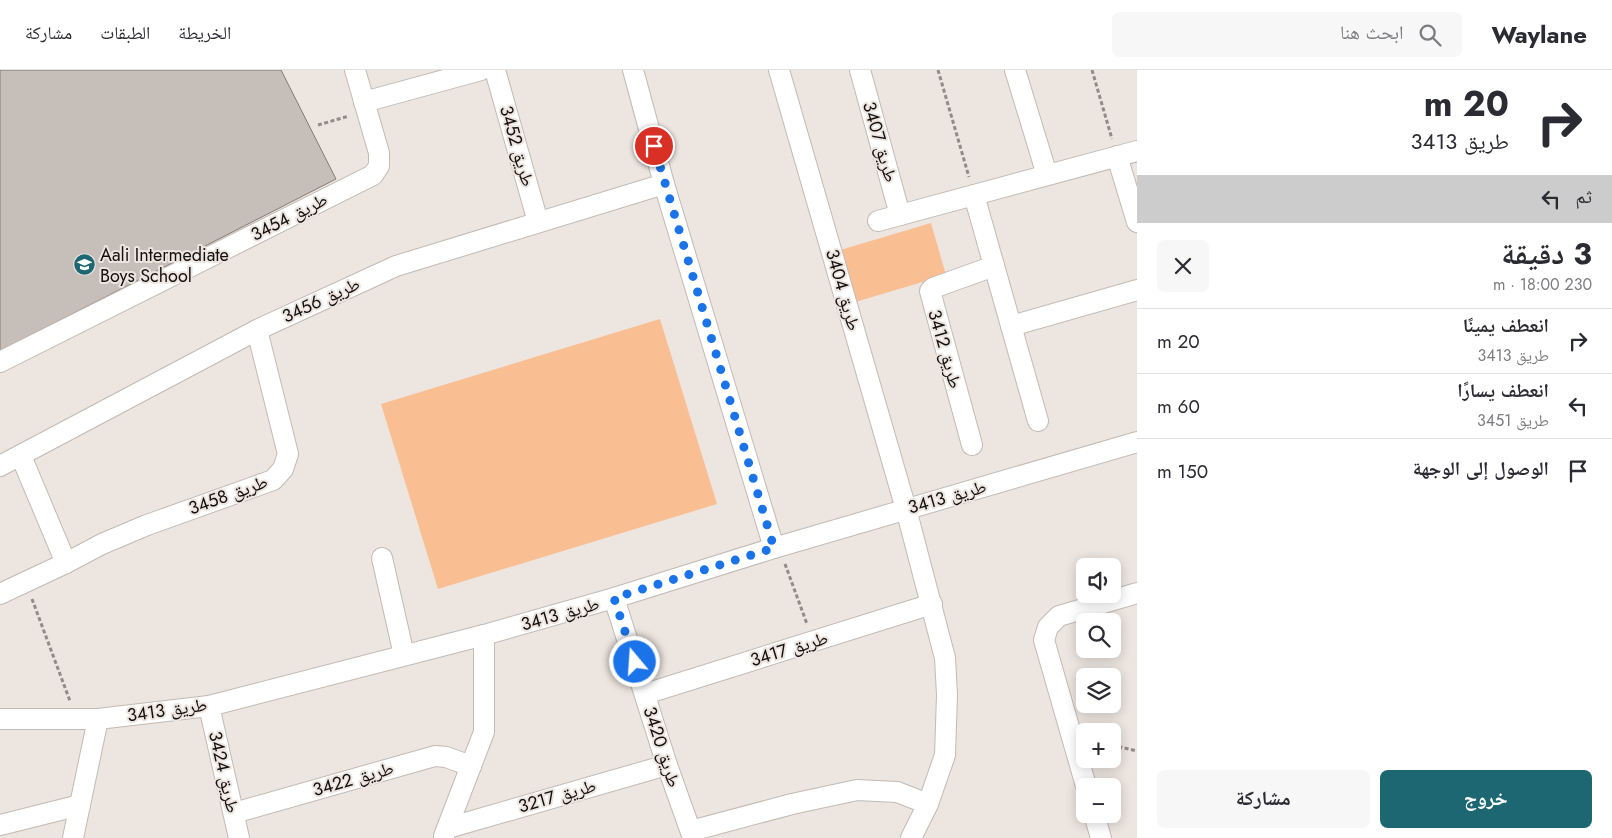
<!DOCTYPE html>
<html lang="ar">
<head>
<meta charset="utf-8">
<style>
  :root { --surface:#fff; --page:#f7f7f7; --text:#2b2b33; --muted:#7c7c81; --line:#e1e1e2; --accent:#1d6772 }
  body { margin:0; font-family:Jost,"Noto Naskh Arabic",sans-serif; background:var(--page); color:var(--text); direction:rtl; height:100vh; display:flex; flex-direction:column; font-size:19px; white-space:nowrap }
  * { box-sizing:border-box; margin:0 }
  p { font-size:16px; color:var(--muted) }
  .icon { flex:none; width:28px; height:28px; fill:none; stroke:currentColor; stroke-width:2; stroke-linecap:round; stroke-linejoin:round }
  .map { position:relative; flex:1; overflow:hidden; direction:ltr }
  .panel { display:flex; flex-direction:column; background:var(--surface); width:475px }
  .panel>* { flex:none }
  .top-card { background:#fff; color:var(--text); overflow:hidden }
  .buttons { position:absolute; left:1076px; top:488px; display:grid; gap:10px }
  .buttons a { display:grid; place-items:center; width:45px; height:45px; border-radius:8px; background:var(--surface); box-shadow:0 2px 12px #0003; font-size:25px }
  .pin { position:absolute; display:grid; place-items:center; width:42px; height:42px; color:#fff; margin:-21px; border:2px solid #fff; border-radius:50%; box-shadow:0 1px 5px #0007 }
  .me { position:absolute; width:55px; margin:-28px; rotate:342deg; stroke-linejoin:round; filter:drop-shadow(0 0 4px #0008) }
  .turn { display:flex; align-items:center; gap:18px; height:105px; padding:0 20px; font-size:22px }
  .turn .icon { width:65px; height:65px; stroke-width:2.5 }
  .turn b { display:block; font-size:35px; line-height:42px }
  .then { display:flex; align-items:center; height:48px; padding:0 20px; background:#0003; gap:10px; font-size:19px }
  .round { display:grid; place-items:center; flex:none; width:52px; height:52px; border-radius:8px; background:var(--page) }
  .headline { display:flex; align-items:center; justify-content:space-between; height:85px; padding:0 20px }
  h1 { font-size:30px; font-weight:700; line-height:38px }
  .button { display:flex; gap:10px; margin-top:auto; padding:10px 20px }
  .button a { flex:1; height:58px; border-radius:8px; background:var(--accent); color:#fff; font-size:20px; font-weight:700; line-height:58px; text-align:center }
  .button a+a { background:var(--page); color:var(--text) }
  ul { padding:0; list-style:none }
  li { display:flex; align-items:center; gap:15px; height:65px; padding:0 20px; border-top:1px solid var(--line) }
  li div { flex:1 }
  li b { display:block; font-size:19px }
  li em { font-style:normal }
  header { display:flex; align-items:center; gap:30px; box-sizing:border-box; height:70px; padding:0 25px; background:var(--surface); border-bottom:1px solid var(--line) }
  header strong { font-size:24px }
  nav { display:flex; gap:28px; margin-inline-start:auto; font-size:18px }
  .search { width:350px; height:45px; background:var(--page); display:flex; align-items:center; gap:12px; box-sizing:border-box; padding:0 18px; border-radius:8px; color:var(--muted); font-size:19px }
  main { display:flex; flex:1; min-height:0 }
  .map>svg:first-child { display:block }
</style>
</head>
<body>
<header>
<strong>Waylane</strong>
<div class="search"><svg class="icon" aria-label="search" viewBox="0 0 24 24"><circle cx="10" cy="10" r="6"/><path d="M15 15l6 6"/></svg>ابحث هنا</div>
<nav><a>الخريطة</a><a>الطبقات</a><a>مشاركة</a></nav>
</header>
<main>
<section class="panel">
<div class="top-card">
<div class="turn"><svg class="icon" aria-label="right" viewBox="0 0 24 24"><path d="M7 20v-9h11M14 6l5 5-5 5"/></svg><div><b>20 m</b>طريق 3413</div></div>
<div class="then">ثم<svg class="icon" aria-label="left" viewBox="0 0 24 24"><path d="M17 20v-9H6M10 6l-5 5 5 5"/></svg></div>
</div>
<div class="headline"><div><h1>3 دقيقة</h1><p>230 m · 18:00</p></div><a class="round"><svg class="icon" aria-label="close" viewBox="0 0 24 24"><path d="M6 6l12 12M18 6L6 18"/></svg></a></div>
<ul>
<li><svg class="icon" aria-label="right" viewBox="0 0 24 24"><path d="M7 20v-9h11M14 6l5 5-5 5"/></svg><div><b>انعطف يمينًا</b><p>طريق 3413</p></div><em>20 m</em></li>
<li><svg class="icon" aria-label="left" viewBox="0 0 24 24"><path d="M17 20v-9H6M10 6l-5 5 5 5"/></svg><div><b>انعطف يسارًا</b><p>طريق 3451</p></div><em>60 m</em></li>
<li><svg class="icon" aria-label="arrive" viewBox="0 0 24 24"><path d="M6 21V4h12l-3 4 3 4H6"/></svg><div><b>الوصول إلى الوجهة</b></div><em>150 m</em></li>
</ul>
<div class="button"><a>خروج</a><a>مشاركة</a></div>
</section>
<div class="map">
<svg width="1137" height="768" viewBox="0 0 1137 768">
  <rect width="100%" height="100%" fill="#ede5df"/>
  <g fill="#f9bf92">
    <polygon points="931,153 946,205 852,233 837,181"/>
    <polygon points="660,249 717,434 438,519 381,334"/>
  </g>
  <polygon fill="#c6beb8" stroke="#827a75" points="0,0 281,0 336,109 0,281"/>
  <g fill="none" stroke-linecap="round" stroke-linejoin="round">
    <defs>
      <g id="minor">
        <polyline points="495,0 538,152"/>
        <polyline points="633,0 664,114 774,478"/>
        <polyline points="779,0 906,439 945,588 947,625 945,685 928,734 911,768"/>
        <polyline points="860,0 900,145"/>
        <polyline points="1015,0 1047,105"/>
        <polyline points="364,32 481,0"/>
        <polyline points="1117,86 1137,152"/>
        <polyline points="974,125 1038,351"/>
        <polyline points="878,151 1137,81"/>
        <polyline points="1011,256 1137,220"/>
        <polyline points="0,292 373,105 379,96 379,83 355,0"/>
        <polyline points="972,375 930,221 933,218 994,196"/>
        <polyline points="21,386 66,493"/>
        <polyline points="0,396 257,260 396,196 664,114"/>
        <polyline points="382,488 404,585"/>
        <polyline points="0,524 66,493 102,474 147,455 273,410 283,399 288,384 257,260"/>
        <polyline points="614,528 667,695 693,768"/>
        <polyline points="645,624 932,534"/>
        <polyline points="209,636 239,768"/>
        <polyline points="0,649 98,649 209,636 484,565 614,528 774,478 1137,372"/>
        <polyline points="1086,716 1044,570 1048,557 1059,546 1137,523"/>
        <polyline points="234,743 435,686 446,687 471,696"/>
        <polyline points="1094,744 1101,768"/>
        <polyline points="0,755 80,735"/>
        <polyline points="448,758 667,695"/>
        <polyline points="691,761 792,734 857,720 897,722 928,734"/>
        <polyline points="444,766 484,662 484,565"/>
        <polyline points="73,768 98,649"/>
      </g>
    </defs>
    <use href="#minor" stroke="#c2bab4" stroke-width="22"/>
    <g stroke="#928c88" stroke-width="3" stroke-dasharray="4 2.5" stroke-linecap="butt">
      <polyline points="938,0 969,107"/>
      <polyline points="1092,0 1112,69"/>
      <polyline points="318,55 349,46"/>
      <polyline points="785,494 807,554"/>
      <polyline points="32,529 70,631"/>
      <polyline points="1112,675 1137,681"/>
    </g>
    <use href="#minor" stroke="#fff" stroke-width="20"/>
  </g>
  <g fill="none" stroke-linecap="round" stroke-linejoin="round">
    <polyline stroke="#1a73e8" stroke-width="9" stroke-dasharray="0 16.2" points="635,592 614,528 774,478 654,76"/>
  </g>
  <defs>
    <symbol id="school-disc" viewBox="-11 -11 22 22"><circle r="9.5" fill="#1d6772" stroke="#ede5df"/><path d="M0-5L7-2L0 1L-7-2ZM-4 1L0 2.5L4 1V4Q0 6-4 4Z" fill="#fff"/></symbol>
  </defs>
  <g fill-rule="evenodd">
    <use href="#school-disc" x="72" y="182" width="25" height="25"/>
  </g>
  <g text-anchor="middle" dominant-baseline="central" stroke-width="4" stroke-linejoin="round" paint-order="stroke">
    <g font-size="18" fill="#120f0d" stroke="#ede5df">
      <text transform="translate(880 72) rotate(74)">طريق 3407</text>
      <text transform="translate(517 76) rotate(74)">طريق 3452</text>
      <text transform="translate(289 147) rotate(-27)">طريق 3454</text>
      <text transform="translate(843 220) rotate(74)">طريق 3404</text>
      <text transform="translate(321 230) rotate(-25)">طريق 3456</text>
      <text transform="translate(945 279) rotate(74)">طريق 3412</text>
      <text transform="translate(228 425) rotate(-20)">طريق 3458</text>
      <text transform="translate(947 427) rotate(-16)">طريق 3413</text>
      <text transform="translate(560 544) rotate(-16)">طريق 3413</text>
      <text transform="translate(789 579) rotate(-17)">طريق 3417</text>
      <text transform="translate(167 640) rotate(-8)">طريق 3413</text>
      <text transform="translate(662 677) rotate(72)">طريق 3420</text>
      <text transform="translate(224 702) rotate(77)">طريق 3424</text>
      <text transform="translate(353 709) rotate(-16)">طريق 3422</text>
      <text transform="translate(557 726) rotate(-16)">طريق 3217</text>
    </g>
    <g font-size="18" fill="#120f0d" stroke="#ede5df" text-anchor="start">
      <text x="100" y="185">Aali Intermediate<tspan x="100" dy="21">Boys School</tspan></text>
    </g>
  </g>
</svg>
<div class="buttons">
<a><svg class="icon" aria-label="sound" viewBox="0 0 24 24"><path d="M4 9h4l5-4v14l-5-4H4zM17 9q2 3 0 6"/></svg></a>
<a><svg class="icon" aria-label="search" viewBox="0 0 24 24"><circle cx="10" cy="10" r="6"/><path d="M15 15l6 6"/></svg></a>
<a><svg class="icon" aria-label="layers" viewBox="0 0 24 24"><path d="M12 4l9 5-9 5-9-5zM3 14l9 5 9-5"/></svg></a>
<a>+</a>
<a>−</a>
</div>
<div class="pin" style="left:654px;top:76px;background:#d93025"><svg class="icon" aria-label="arrive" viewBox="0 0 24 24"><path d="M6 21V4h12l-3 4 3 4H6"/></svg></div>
<svg class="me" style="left:635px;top:592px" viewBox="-20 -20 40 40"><circle r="17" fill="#1a73e8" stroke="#fff" stroke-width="3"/><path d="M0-11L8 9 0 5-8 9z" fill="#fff"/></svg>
</div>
</main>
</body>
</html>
